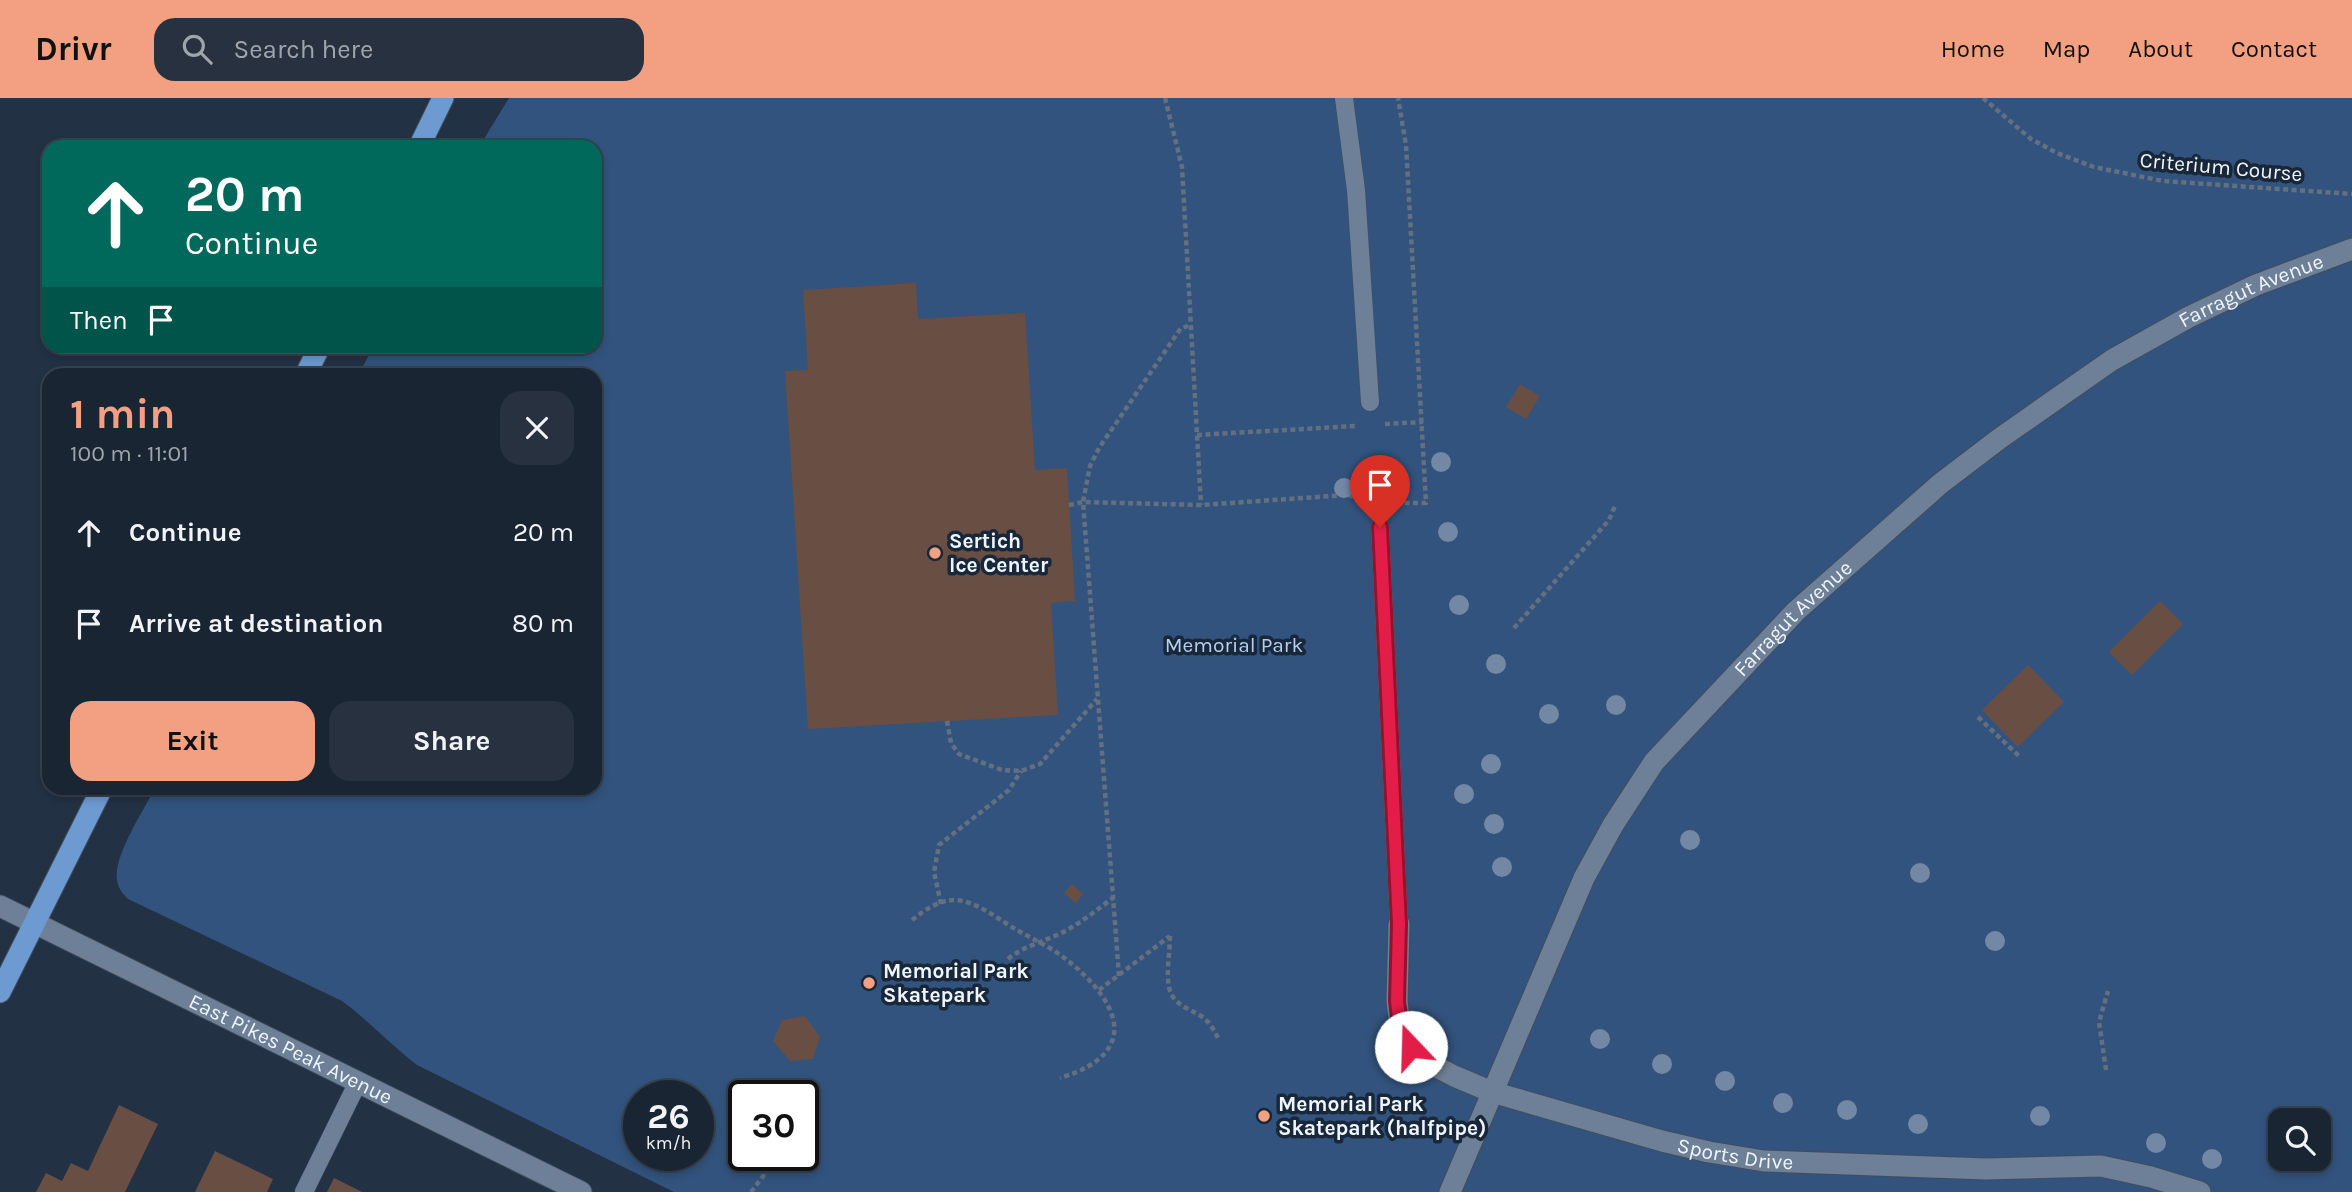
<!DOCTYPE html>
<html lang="en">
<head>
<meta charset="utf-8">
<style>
  :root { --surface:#1a2533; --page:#27313f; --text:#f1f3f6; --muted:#9fa5ac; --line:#38424e; --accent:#f2a081 }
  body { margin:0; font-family:Karla,sans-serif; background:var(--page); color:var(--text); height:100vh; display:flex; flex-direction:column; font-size:26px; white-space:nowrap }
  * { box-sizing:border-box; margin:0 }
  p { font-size:23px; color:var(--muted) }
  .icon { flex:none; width:38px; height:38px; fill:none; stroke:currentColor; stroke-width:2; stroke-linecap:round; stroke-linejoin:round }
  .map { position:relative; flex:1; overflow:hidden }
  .details { position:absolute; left:42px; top:270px; width:560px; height:427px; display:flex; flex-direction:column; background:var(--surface); border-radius:21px; box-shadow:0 4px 10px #0003,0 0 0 2px var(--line) }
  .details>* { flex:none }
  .guide { position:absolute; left:42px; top:42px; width:560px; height:214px; border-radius:21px; box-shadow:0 4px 10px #0003,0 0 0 2px var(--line); background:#00695c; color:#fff; overflow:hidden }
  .fabs { position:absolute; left:2268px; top:1010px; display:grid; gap:14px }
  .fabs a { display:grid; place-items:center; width:63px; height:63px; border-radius:14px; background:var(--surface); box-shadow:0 4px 10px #0003,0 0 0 2px var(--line); font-size:35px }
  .speed { position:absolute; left:623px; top:982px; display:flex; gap:14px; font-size:35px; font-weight:700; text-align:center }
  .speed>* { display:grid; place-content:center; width:91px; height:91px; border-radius:50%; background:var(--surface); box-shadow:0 4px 10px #0003,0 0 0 2px var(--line); line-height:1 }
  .speed small { font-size:18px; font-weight:400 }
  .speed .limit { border:4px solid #111; border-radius:10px; background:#fff; color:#111 }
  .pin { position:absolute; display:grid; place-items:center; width:60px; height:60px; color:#fff; margin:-72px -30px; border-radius:50% 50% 50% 0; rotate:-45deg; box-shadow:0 0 7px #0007 }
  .pin .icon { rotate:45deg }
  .me { position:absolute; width:77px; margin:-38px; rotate:339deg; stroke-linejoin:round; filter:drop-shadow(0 0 5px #0008) }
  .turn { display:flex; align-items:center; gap:24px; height:147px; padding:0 28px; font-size:32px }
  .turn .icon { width:91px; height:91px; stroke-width:2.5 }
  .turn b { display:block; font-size:49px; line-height:60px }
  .then { display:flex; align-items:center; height:66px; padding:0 28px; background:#0003; gap:14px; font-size:26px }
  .round { display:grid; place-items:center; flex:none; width:74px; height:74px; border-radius:21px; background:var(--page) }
  .head { display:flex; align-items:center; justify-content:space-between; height:119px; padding:0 28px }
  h1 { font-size:42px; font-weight:700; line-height:52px; color:var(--accent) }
  .cta { display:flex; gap:14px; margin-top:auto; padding:14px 28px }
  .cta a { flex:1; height:80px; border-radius:21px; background:var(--accent); color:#111; font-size:28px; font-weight:700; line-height:80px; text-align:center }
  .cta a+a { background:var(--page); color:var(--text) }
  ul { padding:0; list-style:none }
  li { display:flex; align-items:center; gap:21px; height:91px; padding:0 28px }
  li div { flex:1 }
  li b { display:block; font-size:26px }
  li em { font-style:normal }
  header { display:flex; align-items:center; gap:42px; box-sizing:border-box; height:98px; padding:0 35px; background:var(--accent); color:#111 }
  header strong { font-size:33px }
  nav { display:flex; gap:38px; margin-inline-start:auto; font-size:24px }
  .search { width:490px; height:63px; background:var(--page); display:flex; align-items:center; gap:18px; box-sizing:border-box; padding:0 24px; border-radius:21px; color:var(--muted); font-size:26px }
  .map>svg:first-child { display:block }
</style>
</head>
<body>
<header>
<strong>Drivr</strong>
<div class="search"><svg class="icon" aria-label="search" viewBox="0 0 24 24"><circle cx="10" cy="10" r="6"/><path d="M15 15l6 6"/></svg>Search here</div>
<nav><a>Home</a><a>Map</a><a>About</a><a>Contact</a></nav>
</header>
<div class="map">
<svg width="2352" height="1094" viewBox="0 0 2352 1094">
  <rect width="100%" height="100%" fill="#223144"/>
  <path fill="#32537d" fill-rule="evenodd" d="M 509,0 L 2352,0 L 2352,1094 L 674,1094 L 417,967 C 391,947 369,923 342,903 L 128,801 C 123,796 118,790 117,782 C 113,758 144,712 155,690 L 595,690 L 595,276 L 359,276 L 373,249 L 595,248 L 595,49 L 479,49 ZM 639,998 L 698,998 L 698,1057 L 639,1057 ZM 744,998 L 803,998 L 803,1057 L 744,1057 ZM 2280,1022 L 2319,1022 L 2319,1060 L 2280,1060 Z"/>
  <g fill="#694e43">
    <polygon points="916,185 918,221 1025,215 1035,372 1067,370 1075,503 1051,505 1058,617 808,631 785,273 808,272 803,192"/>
    <polygon points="1520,286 1540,298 1526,321 1506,309"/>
    <polygon points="2160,503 2183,526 2132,577 2109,554"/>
    <polygon points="2028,567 2064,604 2018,649 1982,612"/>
    <polygon points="1072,786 1083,796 1076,805 1064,795"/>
    <polygon points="805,918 820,939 813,961 790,963 773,943 782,922"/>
    <polygon points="119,1007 158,1026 125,1094 36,1094 46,1075 62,1083 71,1065 88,1073"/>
    <polygon points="215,1053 273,1081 267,1094 195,1094"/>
    <polygon points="334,1080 362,1094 327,1094"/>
  </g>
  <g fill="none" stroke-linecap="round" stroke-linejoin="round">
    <defs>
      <g id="lane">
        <polyline points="1344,0 1356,92 1370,304"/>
        <polyline points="1380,429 1399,826"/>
        <polyline points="304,1094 358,984"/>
      </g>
      <g id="street">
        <path id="s1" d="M 1399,826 L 1397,903 L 1400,928 L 1411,949 L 1429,965 L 1454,978 L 1492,994 L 1662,1043 L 1709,1054 L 1764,1063 L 1986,1071 L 2101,1068 L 2151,1079 L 2200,1094"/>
        <path id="s2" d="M 1450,1094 L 1584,780 L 1613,727 L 1654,664 L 1796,513 L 1940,386 L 1999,341 L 2112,262 L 2189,219 L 2256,187 L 2352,151"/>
      </g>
      <g id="secondary">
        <path id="s3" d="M 0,808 L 581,1094"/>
      </g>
      <g id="primary">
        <polyline points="419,49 443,0"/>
        <polyline points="306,276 320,248"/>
        <polyline points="0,894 102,690"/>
      </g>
    </defs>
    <use href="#lane" stroke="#414d5d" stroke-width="19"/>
    <use href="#street" stroke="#414d5d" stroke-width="23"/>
    <use href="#secondary" stroke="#414d5d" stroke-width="23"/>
    <use href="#primary" stroke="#414d5d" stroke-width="23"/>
    <g stroke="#647080" stroke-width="4.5" stroke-dasharray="5 3.5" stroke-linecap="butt">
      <polyline points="1165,0 1182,69 1201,407"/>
      <polyline points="1983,0 2031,41 2057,55 2094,69 2163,83 2352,96"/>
      <polyline points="1385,326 1423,324"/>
      <polyline points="1197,337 1356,328"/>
      <polyline points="1396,405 1426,405 1406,47 1398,0"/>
      <polyline points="1069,407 1083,404 1201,407 1346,397 1377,402"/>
      <polyline points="1514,530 1609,422 1615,408"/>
      <polyline points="1978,619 2020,659"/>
      <polyline points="947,623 951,645 959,656 1002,672 1021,673 1040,666 1097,601"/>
      <polyline points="941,806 934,774 939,747 1009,692 1021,673"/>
      <path d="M 912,822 C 925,812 938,802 955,802 C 977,803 999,822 1017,832 C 1031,840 1046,847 1059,856 C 1114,896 1149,953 1060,980"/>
      <path d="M 1170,838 C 1170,854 1166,873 1169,889 C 1172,906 1188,910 1201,918 C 1209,923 1214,932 1218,940"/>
      <path d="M 1008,861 C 1025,847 1047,843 1067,832 C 1083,823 1098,811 1113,800"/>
      <polyline points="1119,878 1083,404 1090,368 1099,350 1181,230 1189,228"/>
      <polyline points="1099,892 1170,838"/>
      <polyline points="2106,972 2099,924 2108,893"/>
      <polyline points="751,1094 767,1073 784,1057"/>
    </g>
    <use href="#lane" stroke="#6e8097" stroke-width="18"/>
    <use href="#street" stroke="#6e8097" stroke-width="21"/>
    <use href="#secondary" stroke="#6e8097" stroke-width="21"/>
    <use href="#primary" stroke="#6d9ad1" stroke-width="21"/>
  </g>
  <g fill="#7288a4">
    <circle cx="1441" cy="364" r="10"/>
    <circle cx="1344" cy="390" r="10"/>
    <circle cx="1448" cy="434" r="10"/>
    <circle cx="1459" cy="507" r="10"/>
    <circle cx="1496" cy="566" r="10"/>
    <circle cx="1616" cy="607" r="10"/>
    <circle cx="1549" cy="616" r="10"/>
    <circle cx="1491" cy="666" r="10"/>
    <circle cx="1464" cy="696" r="10"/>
    <circle cx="1494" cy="726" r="10"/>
    <circle cx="1690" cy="742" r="10"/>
    <circle cx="1502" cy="769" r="10"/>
    <circle cx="1920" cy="775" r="10"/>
    <circle cx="1995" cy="843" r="10"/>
    <circle cx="1600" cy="941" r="10"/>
    <circle cx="1662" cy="966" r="10"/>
    <circle cx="1725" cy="983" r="10"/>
    <circle cx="1783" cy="1005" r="10"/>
    <circle cx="1847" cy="1012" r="10"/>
    <circle cx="2040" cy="1018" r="10"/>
    <circle cx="1918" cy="1026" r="10"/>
    <circle cx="2156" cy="1045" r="10"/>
    <circle cx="2212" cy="1061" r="10"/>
  </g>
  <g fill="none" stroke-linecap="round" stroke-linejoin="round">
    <defs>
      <polyline id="route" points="1380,429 1399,826 1397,903 1400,928 1411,949"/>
    </defs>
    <use href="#route" stroke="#92132f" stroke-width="18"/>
    <use href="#route" stroke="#e11d48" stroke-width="12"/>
  </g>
  <g fill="#f2a081" stroke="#182739" stroke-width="2.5">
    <circle cx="935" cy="455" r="7"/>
    <circle cx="869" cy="885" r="7"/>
    <circle cx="1264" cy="1018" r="7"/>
  </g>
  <g text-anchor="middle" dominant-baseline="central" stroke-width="7" stroke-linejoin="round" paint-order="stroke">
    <g font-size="21" fill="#eff5fd" stroke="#182739">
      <text transform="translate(2221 69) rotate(5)">Criterium Course</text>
      <text stroke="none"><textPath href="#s2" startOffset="1244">Farragut Avenue</textPath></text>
      <text stroke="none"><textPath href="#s2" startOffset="677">Farragut Avenue</textPath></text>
      <text stroke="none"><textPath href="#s3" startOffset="324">East Pikes Peak Avenue</textPath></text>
      <text stroke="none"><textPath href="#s1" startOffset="471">Sports Drive</textPath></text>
    </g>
    <g font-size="21" font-weight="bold" fill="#eff5fd" stroke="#182739" text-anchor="start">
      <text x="949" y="443">Sertich<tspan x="949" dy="24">Ice Center</tspan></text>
      <text x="883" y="873">Memorial Park<tspan x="883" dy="24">Skatepark</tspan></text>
      <text x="1278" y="1006">Memorial Park<tspan x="1278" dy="24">Skatepark (halfpipe)</tspan></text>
    </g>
    <g font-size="21" fill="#b4cff2" stroke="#182739">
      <text x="1234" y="547">Memorial Park</text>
    </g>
  </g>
</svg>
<div class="fabs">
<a><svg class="icon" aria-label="search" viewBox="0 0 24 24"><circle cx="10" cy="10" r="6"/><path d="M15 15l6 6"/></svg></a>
</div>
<div class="speed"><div>26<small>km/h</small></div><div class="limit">30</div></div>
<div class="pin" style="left:1380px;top:429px;background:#d93025"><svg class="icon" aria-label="arrive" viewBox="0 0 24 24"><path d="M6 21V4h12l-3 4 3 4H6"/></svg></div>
<svg class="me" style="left:1411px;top:949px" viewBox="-20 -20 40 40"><circle r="19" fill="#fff"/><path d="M0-13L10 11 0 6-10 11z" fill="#e11d48"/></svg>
<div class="guide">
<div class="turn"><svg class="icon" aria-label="ahead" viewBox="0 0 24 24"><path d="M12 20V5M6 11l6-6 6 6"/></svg><div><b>20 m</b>Continue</div></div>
<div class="then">Then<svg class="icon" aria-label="arrive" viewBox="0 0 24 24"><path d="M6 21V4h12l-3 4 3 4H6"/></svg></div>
</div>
<section class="details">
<div class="head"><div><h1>1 min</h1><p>100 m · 11:01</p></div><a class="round"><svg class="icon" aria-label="close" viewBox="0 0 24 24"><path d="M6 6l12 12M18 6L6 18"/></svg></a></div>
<ul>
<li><svg class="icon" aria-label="ahead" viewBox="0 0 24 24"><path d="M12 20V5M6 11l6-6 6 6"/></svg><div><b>Continue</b></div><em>20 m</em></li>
<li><svg class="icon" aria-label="arrive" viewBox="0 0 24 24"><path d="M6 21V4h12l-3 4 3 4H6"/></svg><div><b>Arrive at destination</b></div><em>80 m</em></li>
</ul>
<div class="cta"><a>Exit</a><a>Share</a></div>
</section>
</div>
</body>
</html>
